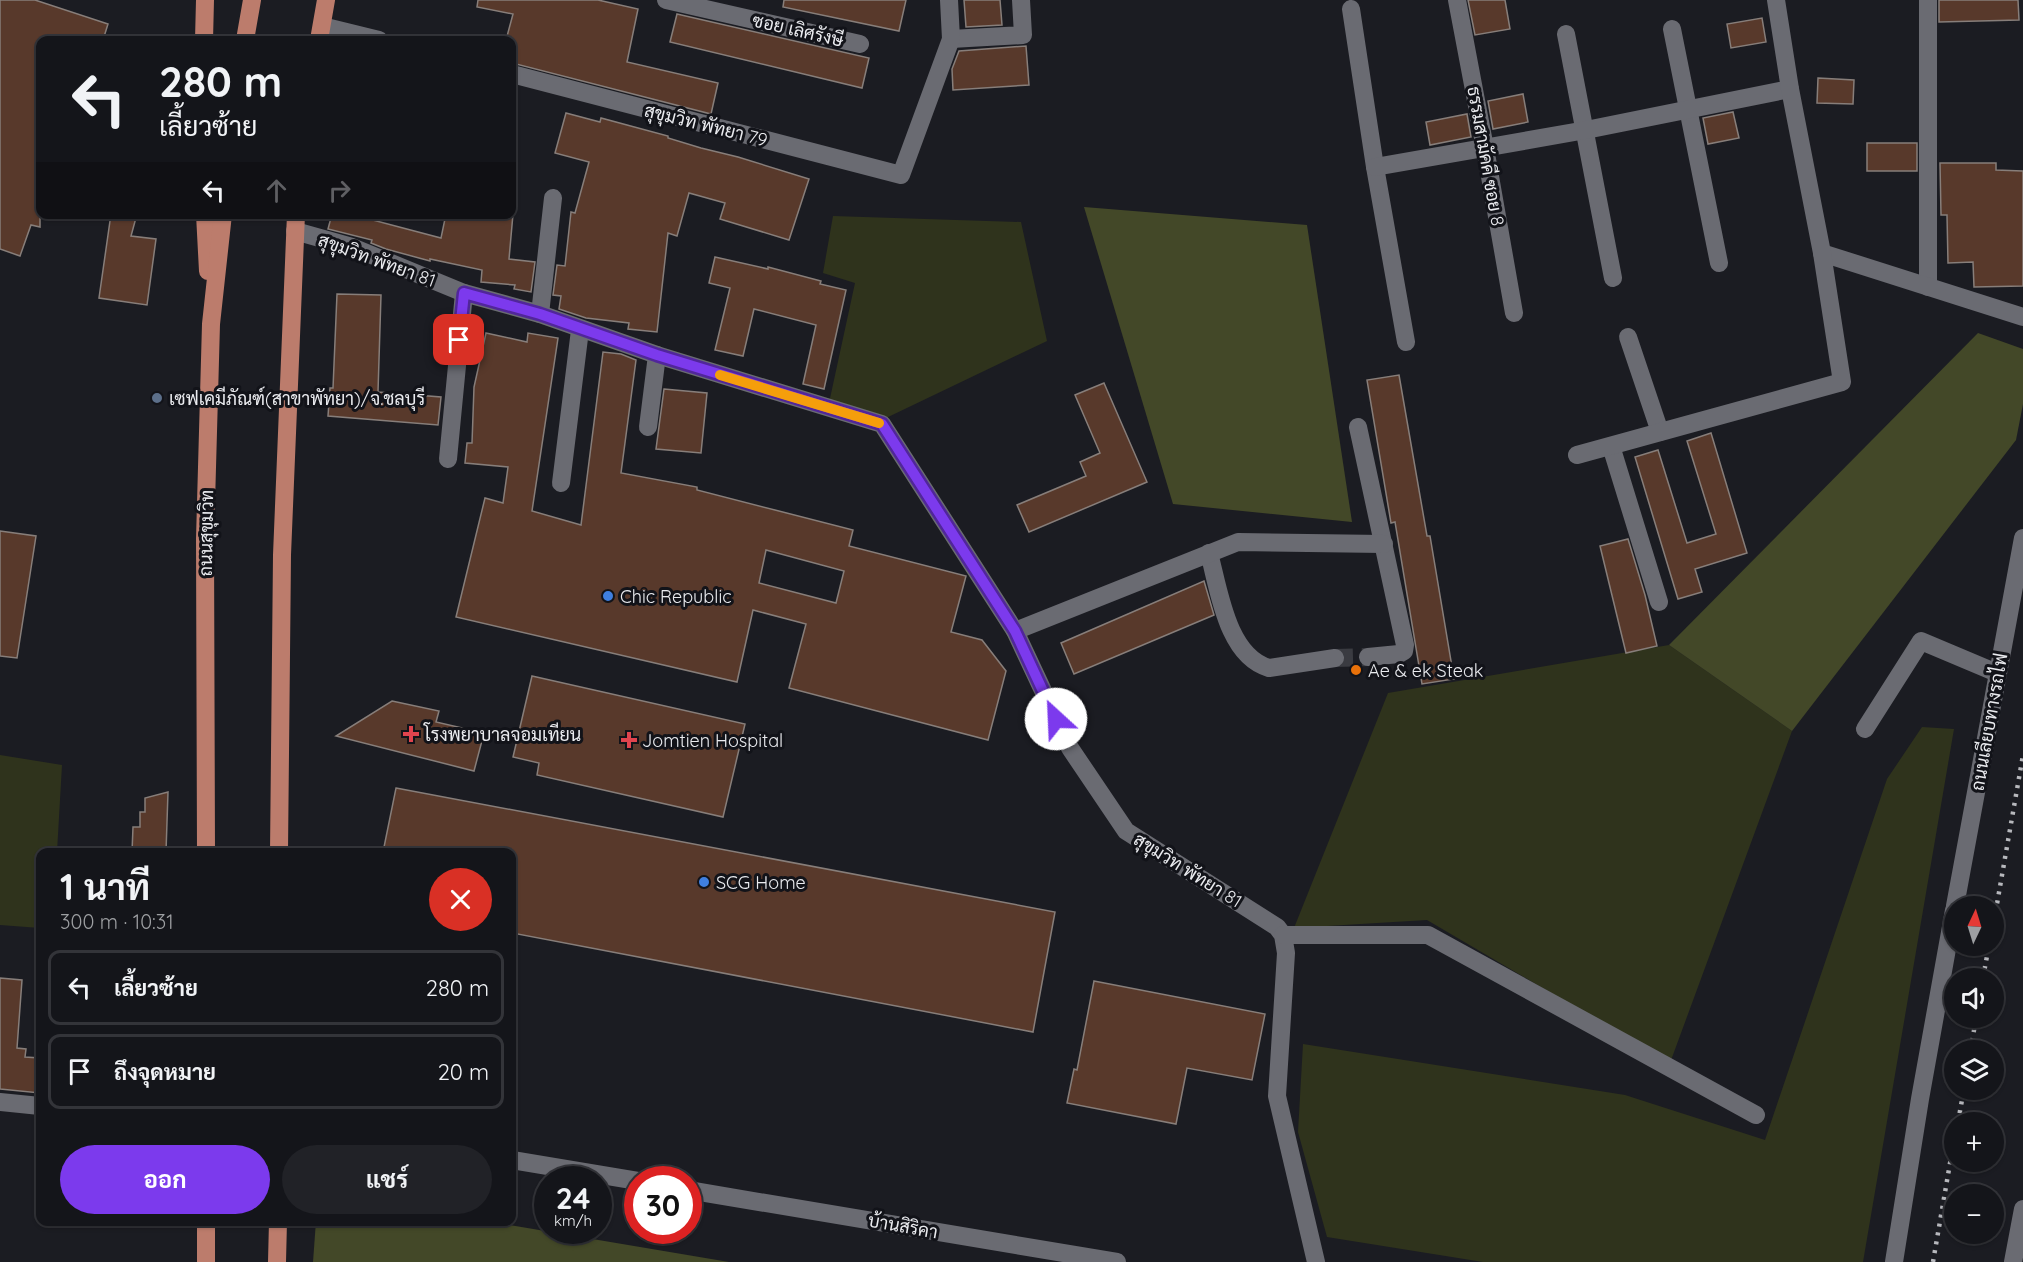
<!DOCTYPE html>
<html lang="th">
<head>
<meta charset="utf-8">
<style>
  :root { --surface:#14151a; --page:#212227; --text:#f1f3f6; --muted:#9d9fa2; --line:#333439; --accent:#7c3aed }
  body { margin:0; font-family:Quicksand,Sarabun,sans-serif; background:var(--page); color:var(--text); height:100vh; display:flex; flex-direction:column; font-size:22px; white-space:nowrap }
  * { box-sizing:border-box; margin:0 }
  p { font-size:20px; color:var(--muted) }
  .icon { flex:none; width:33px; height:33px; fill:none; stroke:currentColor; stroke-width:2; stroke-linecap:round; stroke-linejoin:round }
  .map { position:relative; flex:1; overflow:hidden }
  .drawer { position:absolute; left:36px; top:848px; width:480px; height:378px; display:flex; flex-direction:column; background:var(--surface); border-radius:12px; box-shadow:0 2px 4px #0004,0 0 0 2px var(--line) }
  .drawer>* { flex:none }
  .top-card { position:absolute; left:36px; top:36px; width:480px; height:183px; border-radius:12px; box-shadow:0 2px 4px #0004,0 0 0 2px var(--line); background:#14151a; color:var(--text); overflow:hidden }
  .needle { width:39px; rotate:4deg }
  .tools { position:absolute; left:1944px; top:896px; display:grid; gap:12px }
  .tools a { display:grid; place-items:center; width:60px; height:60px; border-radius:50%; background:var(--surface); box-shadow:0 2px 4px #0004,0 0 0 2px var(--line); font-size:30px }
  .speed { position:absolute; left:534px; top:1166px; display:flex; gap:12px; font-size:30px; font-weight:700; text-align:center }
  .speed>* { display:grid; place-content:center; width:78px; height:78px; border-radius:50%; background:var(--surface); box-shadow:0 2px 4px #0004,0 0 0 2px var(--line); line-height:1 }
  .speed small { font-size:15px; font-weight:400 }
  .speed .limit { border:9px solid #d22; background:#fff; color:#111 }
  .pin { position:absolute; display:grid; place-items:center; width:51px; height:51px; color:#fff; margin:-26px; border-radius:12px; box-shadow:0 3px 9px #0006 }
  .me { position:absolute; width:66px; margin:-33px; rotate:335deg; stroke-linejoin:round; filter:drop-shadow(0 0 4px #0008) }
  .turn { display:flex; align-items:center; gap:21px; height:126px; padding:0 24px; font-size:27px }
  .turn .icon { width:78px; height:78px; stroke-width:2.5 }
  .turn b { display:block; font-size:42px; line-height:51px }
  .lanes { display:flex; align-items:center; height:57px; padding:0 24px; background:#0003; justify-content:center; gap:30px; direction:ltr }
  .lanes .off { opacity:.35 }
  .round { display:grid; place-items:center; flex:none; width:63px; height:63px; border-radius:32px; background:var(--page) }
  .headline { display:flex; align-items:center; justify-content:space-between; height:102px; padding:0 24px }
  h1 { font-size:36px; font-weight:700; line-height:45px }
  .primary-button { display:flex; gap:12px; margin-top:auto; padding:12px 24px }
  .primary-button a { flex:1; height:69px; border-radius:36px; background:var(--accent); color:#fff; font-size:24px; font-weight:700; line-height:69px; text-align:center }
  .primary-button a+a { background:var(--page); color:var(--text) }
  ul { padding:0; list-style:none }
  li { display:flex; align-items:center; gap:18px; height:75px; margin:0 12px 9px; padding:0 12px; border:3px solid var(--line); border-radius:12px }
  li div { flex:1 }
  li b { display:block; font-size:22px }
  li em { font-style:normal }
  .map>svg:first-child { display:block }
</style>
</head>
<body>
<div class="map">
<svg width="2023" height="1262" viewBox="0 0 2023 1262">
  <rect width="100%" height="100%" fill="#1b1c22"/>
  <g fill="#2f331c">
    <polygon points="833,216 1021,222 1047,341 886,418 829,403 855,283 823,273"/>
    <polygon points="1669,645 1792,731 1670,1063 1427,920 1294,928 1388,693"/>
    <polygon points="1922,727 1954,729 1863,1262 1483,1262 1327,1237 1298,1132 1303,1044 1625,1095 1765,1140 1887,779"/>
    <polygon points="0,755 62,765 57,852 40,852 40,928 0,925"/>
  </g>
  <g fill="#434828">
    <polygon points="1084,207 1307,225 1352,522 1173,504"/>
    <polygon points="1978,333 2023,349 2023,404 2016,440 1792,731 1669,645"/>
    <polygon points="316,1221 485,1221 729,1262 313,1262"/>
  </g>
  <g fill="#58392b" stroke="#877e7a" stroke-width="1.5" fill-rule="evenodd">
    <polygon points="0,0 35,0 108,24 103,40 40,40 40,227 31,225 20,256 0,249"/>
    <polygon points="478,0 598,0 638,9 627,62 718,83 711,114 512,63 512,40 506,40 513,14 477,7"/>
    <polygon points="784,0 906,0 899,31 783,7"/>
    <polygon points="964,0 1000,0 1002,25 966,27"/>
    <polygon points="1468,0 1505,0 1510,29 1475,35"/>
    <polygon points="1939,0 2018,0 2019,20 1939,22"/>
    <polygon points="677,14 869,58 862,88 670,42"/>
    <polygon points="1762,18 1766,42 1731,48 1727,24"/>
    <polygon points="1026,46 1029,85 953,90 952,69 959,51"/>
    <polygon points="1818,78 1854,80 1853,104 1817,103"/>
    <polygon points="1523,94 1528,122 1493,129 1488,101"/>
    <polygon points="1733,112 1739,138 1708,144 1703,118"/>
    <polygon points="566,113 600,122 601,118 627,125 668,136 668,138 701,148 738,157 809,179 789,240 720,219 725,203 689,193 677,236 668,233 657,332 628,329 629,323 586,318 559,309 561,296 553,295 557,265 565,266 571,212 575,213 589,162 555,153"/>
    <polygon points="1467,114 1471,137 1430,145 1426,122"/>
    <rect x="1867" y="143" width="50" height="28"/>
    <polygon points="1940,163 1996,163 1996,170 2023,171 2023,286 1974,287 1973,262 1948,263 1947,215 1941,215"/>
    <polygon points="111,214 137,214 131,236 156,239 147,305 99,298"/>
    <polygon points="332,214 366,214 365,218 441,238 446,214 513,214 509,259 535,262 531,292 514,289 515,285 481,282 482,270 430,259 430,261 386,249 371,243 372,240 328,229"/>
    <polygon points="715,257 768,269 768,267 821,281 820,284 846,290 824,389 803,384 816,325 754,309 743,356 715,350 730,288 709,283"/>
    <polygon points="337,294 381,295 378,392 441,397 438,425 328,416 330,388 333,388"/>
    <path d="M 486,333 L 527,342 L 528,333 L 558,338 L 532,511 L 581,525 L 603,352 L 621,354 L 636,360 L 621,473 L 697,487 L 697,490 L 853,530 L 849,546 L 966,576 L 951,632 L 982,640 L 1006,671 L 988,740 L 789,688 L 806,624 L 753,610 L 737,682 L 456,617 L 485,498 L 503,503 L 508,467 L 465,463 L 467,443 L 472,443 L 474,387 ZM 766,550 L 844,571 L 836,603 L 759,583 Z"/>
    <polygon points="1399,375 1427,536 1430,536 1454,679 1422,684 1395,522 1391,523 1367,380"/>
    <polygon points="1104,383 1147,482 1029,532 1017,505 1086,476 1080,462 1100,453 1075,395"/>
    <polygon points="664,389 707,393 701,453 656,449"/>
    <polygon points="1711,433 1747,553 1695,569 1702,592 1678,599 1635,457 1658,450 1687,543 1716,534 1687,441"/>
    <polygon points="0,531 36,536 17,658 0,656"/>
    <polygon points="1628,539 1645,595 1657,646 1626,653 1600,546"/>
    <polygon points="1204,581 1214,615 1074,674 1061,643"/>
    <polygon points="532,676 745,724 723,817 537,775 539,763 513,757"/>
    <polygon points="392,701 439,711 436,722 484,733 474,771 336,736"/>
    <polygon points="396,788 1055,912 1033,1032 512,933 512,852 383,852"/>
    <polygon points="168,792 166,852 132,852 133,827 140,827 140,812 145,812 145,798"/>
    <polygon points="0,978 22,980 17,1048 26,1049 25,1057 40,1058 40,1093 0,1089"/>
    <polygon points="1094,981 1265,1014 1252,1080 1187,1068 1176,1124 1067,1103 1074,1069 1077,1070"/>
  </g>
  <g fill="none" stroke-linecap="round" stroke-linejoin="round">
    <polyline stroke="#3a3b41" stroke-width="18" stroke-dasharray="18 9" stroke-linecap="butt" points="1335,658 1368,657"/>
    <g stroke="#6a6b72" stroke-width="18">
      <polyline points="666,0 860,44"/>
      <polyline points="1457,0 1485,148 1514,313"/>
      <polyline points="1928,0 1928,287"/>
      <polyline points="1351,9 1375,167 1406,342"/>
      <polyline points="322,26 379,40"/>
      <polyline points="1672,29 1719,263"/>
      <polyline points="1566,34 1613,278"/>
      <polyline points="951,39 1023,35 1021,0"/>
      <polyline points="512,74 901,175 951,39 949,0"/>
      <polyline points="1375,167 1586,130 1790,89"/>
      <polyline points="295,231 352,247 464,293 540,314 657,355 882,424 1015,631 1070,748 1126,831 1277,927 1283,935 1286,953 1277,1096 1316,1262"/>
      <polyline points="1822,253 2023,317"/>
      <polyline points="540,314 553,198"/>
      <polyline points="1628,337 1660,432"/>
      <polyline points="648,427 657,355"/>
      <polyline points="1358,427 1405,645 1404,651 1399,654 1368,657"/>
      <polyline points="1611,446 1659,602"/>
      <polyline points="1577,455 1842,382 1822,253 1790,89 1776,0"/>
      <polyline points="448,459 464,293"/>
      <polyline points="561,483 580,330"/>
      <path d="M 1209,553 C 1219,590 1227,656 1269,668 L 1335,658"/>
      <polyline points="1015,631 1238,542 1384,544"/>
      <polyline points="1865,729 1921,641 1997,673"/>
      <polyline points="1283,935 1428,935 1756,1115"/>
      <polyline points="0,1102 40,1106"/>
      <polyline points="512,1160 638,1181"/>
      <polyline points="688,1190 1117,1262"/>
    </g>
    <g stroke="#6a6b72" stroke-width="18">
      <polyline points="1955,906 2023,538"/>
      <polyline points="1894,1262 1920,1099 1954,910"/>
      <polyline points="2013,1262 2023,1209"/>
    </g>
    <g stroke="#bc7c6c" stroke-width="18">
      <polyline points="204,40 205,0"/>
      <polyline points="245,40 252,0"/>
      <polyline points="319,40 326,0"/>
      <polyline points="205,214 208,271"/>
      <polyline points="206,852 205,539 211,324 223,214"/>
      <polyline points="279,852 282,555 296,214"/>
      <polyline points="206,1221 206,1262"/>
      <polyline points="277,1262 278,1221"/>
    </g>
    <g stroke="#b7b8bd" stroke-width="4.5" stroke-dasharray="3 6" stroke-linecap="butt">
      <polyline points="1994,921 2023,755"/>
      <polyline points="1983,978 1989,945"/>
      <polyline points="1971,1050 1976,1017"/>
      <polyline points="1958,1122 1964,1089"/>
      <polyline points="1933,1262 1954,1140"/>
    </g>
  </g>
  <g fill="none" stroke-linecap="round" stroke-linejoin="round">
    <defs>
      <polyline id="route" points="459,340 464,293 540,314 657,355 882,424 1015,631 1056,719"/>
    </defs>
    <use href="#route" stroke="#51269a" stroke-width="15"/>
    <use href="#route" stroke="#7c3aed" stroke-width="10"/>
    <polyline stroke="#f59e0b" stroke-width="10" points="720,375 879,423"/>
  </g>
  <circle fill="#5c6f8a" stroke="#121319" stroke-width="2" cx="157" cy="398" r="6"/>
  <g fill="#3f7fe0" stroke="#121319" stroke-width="2">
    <circle cx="608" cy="596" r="6"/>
    <circle cx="704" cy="882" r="6"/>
  </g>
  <circle fill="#e8710a" stroke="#121319" stroke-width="2" cx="1356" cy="670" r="6"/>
  <g fill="#e0444e" stroke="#121319" stroke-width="2">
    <path d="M408 725h6v6h6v6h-6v6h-6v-6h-6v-6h6z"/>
    <path d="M626 731h6v6h6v6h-6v6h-6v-6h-6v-6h6z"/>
  </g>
  <g text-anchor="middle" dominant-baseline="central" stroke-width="6" stroke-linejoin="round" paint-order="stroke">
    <g font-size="18" fill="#eaebef" stroke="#121319">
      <text transform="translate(798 30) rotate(13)">ซอย เลิศรังษี</text>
      <text transform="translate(706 125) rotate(14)">สุขุมวิท พัทยา 79</text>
      <text transform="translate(1486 156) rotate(80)">ธรรมสามัคคี ซอย 8</text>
      <text transform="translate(377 260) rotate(20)">สุขุมวิท พัทยา 81</text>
      <text transform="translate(206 533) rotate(-89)">ถนนสุขุมวิท</text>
      <text transform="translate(1989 722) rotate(-80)">ถนนเลียบทางรถไฟ</text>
      <text transform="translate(1188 870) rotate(32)">สุขุมวิท พัทยา 81</text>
      <text transform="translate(903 1226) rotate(10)">บ้านสิริคา</text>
    </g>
    <g font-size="18" fill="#eaebef" stroke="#121319" text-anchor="start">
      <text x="169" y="398">เซฟเคมีภัณฑ์(สาขาพัทยา)/จ.ชลบุรี</text>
      <text x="620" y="596">Chic Republic</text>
      <text x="1368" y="670">Ae &amp; ek Steak</text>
      <text x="424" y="734">โรงพยาบาลจอมเทียน</text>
      <text x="642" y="740">Jomtien Hospital</text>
      <text x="716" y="882">SCG Home</text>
    </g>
  </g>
</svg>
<div class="tools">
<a><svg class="needle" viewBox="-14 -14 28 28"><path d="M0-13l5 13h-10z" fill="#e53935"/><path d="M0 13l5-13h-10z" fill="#9d9fa2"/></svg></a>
<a><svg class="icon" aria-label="sound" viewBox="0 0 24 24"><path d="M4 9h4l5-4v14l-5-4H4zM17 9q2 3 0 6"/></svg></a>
<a><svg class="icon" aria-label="layers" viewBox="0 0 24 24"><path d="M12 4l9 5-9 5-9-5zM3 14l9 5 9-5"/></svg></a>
<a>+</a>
<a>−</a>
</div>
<div class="speed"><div>24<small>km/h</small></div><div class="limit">30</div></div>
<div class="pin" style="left:459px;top:340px;background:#d93025"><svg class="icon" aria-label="arrive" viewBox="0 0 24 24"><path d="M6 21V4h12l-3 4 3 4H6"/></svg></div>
<svg class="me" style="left:1056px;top:719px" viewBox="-20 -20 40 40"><circle r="19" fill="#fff"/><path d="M0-13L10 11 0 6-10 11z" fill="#7c3aed"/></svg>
<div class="top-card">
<div class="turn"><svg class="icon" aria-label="left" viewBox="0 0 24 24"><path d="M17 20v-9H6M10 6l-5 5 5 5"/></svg><div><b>280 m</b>เลี้ยวซ้าย</div></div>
<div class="lanes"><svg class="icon" aria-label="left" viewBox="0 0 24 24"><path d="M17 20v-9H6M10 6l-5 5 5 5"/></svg><svg class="icon off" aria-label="ahead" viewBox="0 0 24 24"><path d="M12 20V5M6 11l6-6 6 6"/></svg><svg class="icon off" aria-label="right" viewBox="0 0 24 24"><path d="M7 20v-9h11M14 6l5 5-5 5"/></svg></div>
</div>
<section class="drawer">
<div class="headline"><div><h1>1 นาที</h1><p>300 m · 10:31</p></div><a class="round" style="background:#d93025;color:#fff"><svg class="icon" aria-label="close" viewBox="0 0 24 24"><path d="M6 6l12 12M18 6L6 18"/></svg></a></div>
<ul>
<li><svg class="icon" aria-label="left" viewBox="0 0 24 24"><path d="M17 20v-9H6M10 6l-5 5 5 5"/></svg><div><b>เลี้ยวซ้าย</b></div><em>280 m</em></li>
<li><svg class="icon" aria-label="arrive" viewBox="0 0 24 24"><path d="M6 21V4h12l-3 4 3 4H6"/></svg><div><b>ถึงจุดหมาย</b></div><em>20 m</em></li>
</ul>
<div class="primary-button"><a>ออก</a><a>แชร์</a></div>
</section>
</div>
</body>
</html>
